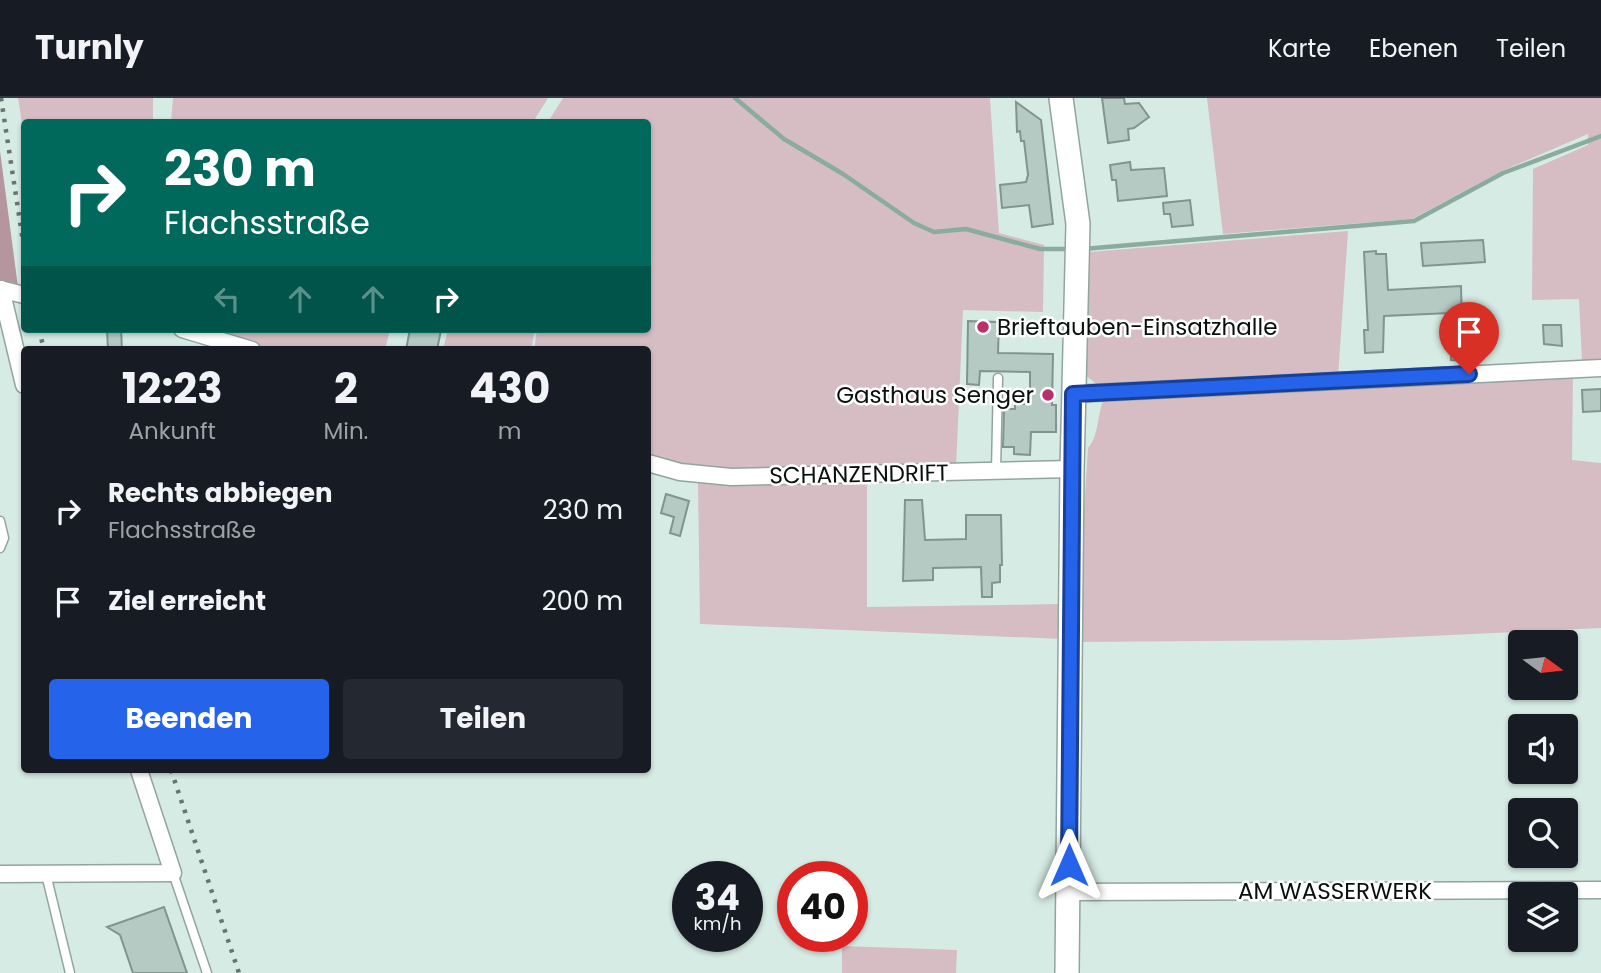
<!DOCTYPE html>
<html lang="de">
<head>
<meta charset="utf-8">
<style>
  :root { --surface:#171b24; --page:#242831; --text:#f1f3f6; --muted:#9ea1a6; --line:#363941; --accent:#2563eb }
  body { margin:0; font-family:Poppins,sans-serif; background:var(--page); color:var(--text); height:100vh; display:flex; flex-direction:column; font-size:26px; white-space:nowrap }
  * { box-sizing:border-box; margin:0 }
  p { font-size:23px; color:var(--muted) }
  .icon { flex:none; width:38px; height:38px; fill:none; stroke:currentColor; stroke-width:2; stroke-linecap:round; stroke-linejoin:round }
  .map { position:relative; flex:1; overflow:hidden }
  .details { position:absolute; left:21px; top:248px; width:630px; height:427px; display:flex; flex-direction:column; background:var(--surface); border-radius:7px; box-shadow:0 2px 5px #0004 }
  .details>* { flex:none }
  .guide { position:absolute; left:21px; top:21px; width:630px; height:214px; border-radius:7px; box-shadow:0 2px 5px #0004; background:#00695c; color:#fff; overflow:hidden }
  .needle { width:46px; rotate:105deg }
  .buttons { position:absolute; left:1508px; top:532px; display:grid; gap:14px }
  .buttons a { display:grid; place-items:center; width:70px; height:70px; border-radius:7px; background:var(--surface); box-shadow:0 2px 5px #0004; font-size:35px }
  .speed { position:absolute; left:672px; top:763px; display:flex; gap:14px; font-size:35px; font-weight:700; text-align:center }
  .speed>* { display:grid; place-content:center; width:91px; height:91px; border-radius:50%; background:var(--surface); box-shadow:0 2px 5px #0004; line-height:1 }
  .speed small { font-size:18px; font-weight:400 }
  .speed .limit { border:10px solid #d22; background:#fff; color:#111 }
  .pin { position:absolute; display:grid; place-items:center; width:60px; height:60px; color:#fff; margin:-72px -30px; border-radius:50% 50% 50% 0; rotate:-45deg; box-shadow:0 0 7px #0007 }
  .pin .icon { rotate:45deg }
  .me { position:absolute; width:77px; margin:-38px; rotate:0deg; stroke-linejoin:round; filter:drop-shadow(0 0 5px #0008) }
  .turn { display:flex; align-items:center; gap:24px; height:147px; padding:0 28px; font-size:32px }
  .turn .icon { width:91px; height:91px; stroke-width:2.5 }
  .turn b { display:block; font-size:49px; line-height:60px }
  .lanes { display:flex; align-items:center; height:66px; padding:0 28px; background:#0003; justify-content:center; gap:35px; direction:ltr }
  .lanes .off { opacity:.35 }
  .eta { display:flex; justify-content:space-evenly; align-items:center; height:119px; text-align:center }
  .eta b { font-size:42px; font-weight:700; line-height:49px }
  .primary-button { display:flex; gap:14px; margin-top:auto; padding:14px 28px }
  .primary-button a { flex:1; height:80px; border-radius:7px; background:var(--accent); color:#fff; font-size:28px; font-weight:700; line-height:80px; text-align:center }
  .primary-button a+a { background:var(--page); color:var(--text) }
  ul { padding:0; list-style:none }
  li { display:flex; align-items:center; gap:21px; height:91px; padding:0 28px }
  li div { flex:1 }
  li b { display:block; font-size:26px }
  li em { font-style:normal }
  header { display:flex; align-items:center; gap:42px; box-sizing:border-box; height:98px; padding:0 35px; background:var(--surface); border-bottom:2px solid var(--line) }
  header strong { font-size:33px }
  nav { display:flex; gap:38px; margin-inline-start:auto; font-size:24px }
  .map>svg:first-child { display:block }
</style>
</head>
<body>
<header>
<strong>Turnly</strong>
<nav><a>Karte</a><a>Ebenen</a><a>Teilen</a></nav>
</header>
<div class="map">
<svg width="1601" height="875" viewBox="0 0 1601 875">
  <rect width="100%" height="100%" fill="#d6ebe3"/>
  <g fill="#d5bdc3">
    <polygon points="18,0 153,0 153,24 24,24 24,38"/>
    <polygon points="173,0 548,0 533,24 171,24"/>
    <polygon points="563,0 990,0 999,135 1044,147 1043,214 963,212 956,370 732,376 648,361 648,252 534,252 537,231 648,231 648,24 548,24"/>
    <polygon points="1207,0 1601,0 1601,263 1582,263 1579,201 1532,202 1533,71 1588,47 1588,36 1502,73 1412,121 1223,136"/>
    <polygon points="1348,133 1338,279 1102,290 1085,277 1089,154"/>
    <polygon points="193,231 390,231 385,252 263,252"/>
    <polygon points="448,231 533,231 535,232 531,252 443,252"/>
    <path d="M 1573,276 L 1572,362 L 1601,365 L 1601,530 L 1344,542 L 1076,544 L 1088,350 C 1099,339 1097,315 1104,301 Z"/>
    <polygon points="867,380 867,509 1063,506 1063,541 700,526 698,383"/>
    <polygon points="842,848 957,852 956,875 842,875"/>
  </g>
  <polygon fill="#b6969e" points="0,53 18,189 0,185"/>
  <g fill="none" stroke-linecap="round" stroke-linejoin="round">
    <g stroke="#8aaba0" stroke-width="4.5">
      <polyline points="735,0 784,41 843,76 914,125 934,134 966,131 1040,151 1071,151"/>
      <polyline points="1083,151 1414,123 1503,75 1601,38"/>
    </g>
  </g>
  <g fill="#b5cac2" stroke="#81958e" stroke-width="2">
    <polygon points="1102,0 1124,0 1125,6 1139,5 1149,19 1134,30 1128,31 1129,42 1108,45"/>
    <polygon points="1016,4 1041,22 1053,126 1032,129 1029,107 1002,110 1000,87 1026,84 1028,77 1024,43 1021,43 1020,33 1017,34"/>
    <polygon points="1130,64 1131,72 1164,70 1167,98 1118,103 1116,82 1112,82 1110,67"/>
    <polygon points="1190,102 1193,127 1172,129 1170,116 1164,116 1163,105"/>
    <polygon points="1483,142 1485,164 1423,168 1421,145"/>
    <polygon points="1376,153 1376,156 1386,156 1388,192 1461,188 1463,263 1451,262 1450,215 1384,218 1383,254 1365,255 1364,232 1368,232 1364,154"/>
    <polygon points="968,223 999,224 998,255 1053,256 1052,307 1056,307 1056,334 1031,334 1030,357 1014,356 1014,349 1003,349 1004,311 1015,311 1015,306 1025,306 1025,299 1030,299 1030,274 980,273 979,287 967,286"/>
    <polygon points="1543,227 1561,227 1562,248 1544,246"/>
    <polygon points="107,231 121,231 122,252 108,252"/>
    <polygon points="410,231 441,232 437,252 406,252"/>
    <polygon points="1601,291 1601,313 1583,314 1582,292"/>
    <polygon points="666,396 689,403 680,438 670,435 674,419 661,415"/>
    <polygon points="905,402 922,402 925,442 966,441 966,417 1001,417 1002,467 1000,467 1000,484 992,485 992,499 982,499 981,469 933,470 933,482 903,483"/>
    <polygon points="164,809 187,875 133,875 120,837 107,829"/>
  </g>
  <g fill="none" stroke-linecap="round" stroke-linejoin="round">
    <defs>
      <g id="lane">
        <polyline points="996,373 998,280"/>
        <polyline points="0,423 4,440 0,450"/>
        <polyline points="173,775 207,875"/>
        <polyline points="46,776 70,875"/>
      </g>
      <g id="street">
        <polyline points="0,191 24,197"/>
        <polyline points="1,191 24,287"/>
        <polyline points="182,231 252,252"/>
        <polyline points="1073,296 1601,270"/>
        <polyline points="648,365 680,374 731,379 1072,371"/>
        <polyline points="0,776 173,775 139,672"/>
        <polyline points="1068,794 1601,792"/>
      </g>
      <polyline id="secondary" points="1061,0 1078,126 1072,371 1067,875"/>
    </defs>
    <use href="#lane" stroke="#91a59e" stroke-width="11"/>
    <use href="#street" stroke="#91a59e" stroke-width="19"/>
    <use href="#secondary" stroke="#91a59e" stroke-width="26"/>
    <use href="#lane" stroke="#fff" stroke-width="8"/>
    <use href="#street" stroke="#fff" stroke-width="16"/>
    <use href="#secondary" stroke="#fff" stroke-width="23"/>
    <g stroke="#677570" stroke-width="4.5" stroke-dasharray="3.5 7" stroke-linecap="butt">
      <polyline points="1,0 24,150"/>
      <polyline points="39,231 44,252"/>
      <polyline points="171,672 239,875"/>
    </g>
  </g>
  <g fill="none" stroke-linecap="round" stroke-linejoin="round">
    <defs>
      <polyline id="route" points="1069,767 1073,296 1469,276"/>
    </defs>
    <use href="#route" stroke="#184099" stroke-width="18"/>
    <use href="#route" stroke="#2563eb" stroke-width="12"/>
  </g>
  <g fill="#bb306a" stroke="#fff" stroke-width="2.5">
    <circle cx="983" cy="229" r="7"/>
    <circle cx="1048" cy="297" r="7"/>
  </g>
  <g text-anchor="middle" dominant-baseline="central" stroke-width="5" stroke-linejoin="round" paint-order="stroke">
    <g font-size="23" fill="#09110e" stroke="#fff" text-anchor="start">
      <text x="997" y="229">Brieftauben-Einsatzhalle</text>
      <text x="1034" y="297" text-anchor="end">Gasthaus Senger</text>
    </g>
    <g font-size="23" fill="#09110e" stroke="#fff">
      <text transform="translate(859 376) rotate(-1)">SCHANZENDRIFT</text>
      <text x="1335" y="793">AM WASSERWERK</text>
    </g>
  </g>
</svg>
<div class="buttons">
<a><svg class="needle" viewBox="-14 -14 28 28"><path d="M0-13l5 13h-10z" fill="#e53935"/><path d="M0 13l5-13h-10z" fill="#9ea1a6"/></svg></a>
<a><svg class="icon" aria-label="sound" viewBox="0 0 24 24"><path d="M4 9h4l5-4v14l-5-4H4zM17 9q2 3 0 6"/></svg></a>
<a><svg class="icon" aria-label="search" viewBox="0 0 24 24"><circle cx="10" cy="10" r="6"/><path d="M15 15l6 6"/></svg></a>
<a><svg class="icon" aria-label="layers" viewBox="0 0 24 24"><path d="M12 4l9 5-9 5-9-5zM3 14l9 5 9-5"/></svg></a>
</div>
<div class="speed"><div>34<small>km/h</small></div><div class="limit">40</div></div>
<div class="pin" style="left:1469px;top:276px;background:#d93025"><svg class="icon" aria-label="arrive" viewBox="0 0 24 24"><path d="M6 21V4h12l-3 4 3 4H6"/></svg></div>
<svg class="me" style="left:1069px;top:767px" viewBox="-20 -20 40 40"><path d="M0-17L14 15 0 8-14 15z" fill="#2563eb" stroke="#fff" stroke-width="4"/></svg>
<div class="guide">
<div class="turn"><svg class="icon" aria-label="right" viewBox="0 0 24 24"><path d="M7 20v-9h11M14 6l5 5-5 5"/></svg><div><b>230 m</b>Flachsstraße</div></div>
<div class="lanes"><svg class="icon off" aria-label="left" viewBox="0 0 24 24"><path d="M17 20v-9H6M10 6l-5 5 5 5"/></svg><svg class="icon off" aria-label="ahead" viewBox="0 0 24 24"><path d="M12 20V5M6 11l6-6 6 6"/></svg><svg class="icon off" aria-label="ahead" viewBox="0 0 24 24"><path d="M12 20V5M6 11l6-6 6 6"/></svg><svg class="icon" aria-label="right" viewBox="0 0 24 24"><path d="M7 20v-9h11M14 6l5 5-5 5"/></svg></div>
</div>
<section class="details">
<div class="eta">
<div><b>12:23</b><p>Ankunft</p></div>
<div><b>2</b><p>Min.</p></div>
<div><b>430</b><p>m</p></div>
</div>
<ul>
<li><svg class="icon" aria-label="right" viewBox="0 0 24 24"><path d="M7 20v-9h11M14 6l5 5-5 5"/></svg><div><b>Rechts abbiegen</b><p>Flachsstraße</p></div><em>230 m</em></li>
<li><svg class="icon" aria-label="arrive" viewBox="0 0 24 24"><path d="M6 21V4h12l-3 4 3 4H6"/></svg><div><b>Ziel erreicht</b></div><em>200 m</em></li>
</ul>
<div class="primary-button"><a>Beenden</a><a>Teilen</a></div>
</section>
</div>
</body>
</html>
